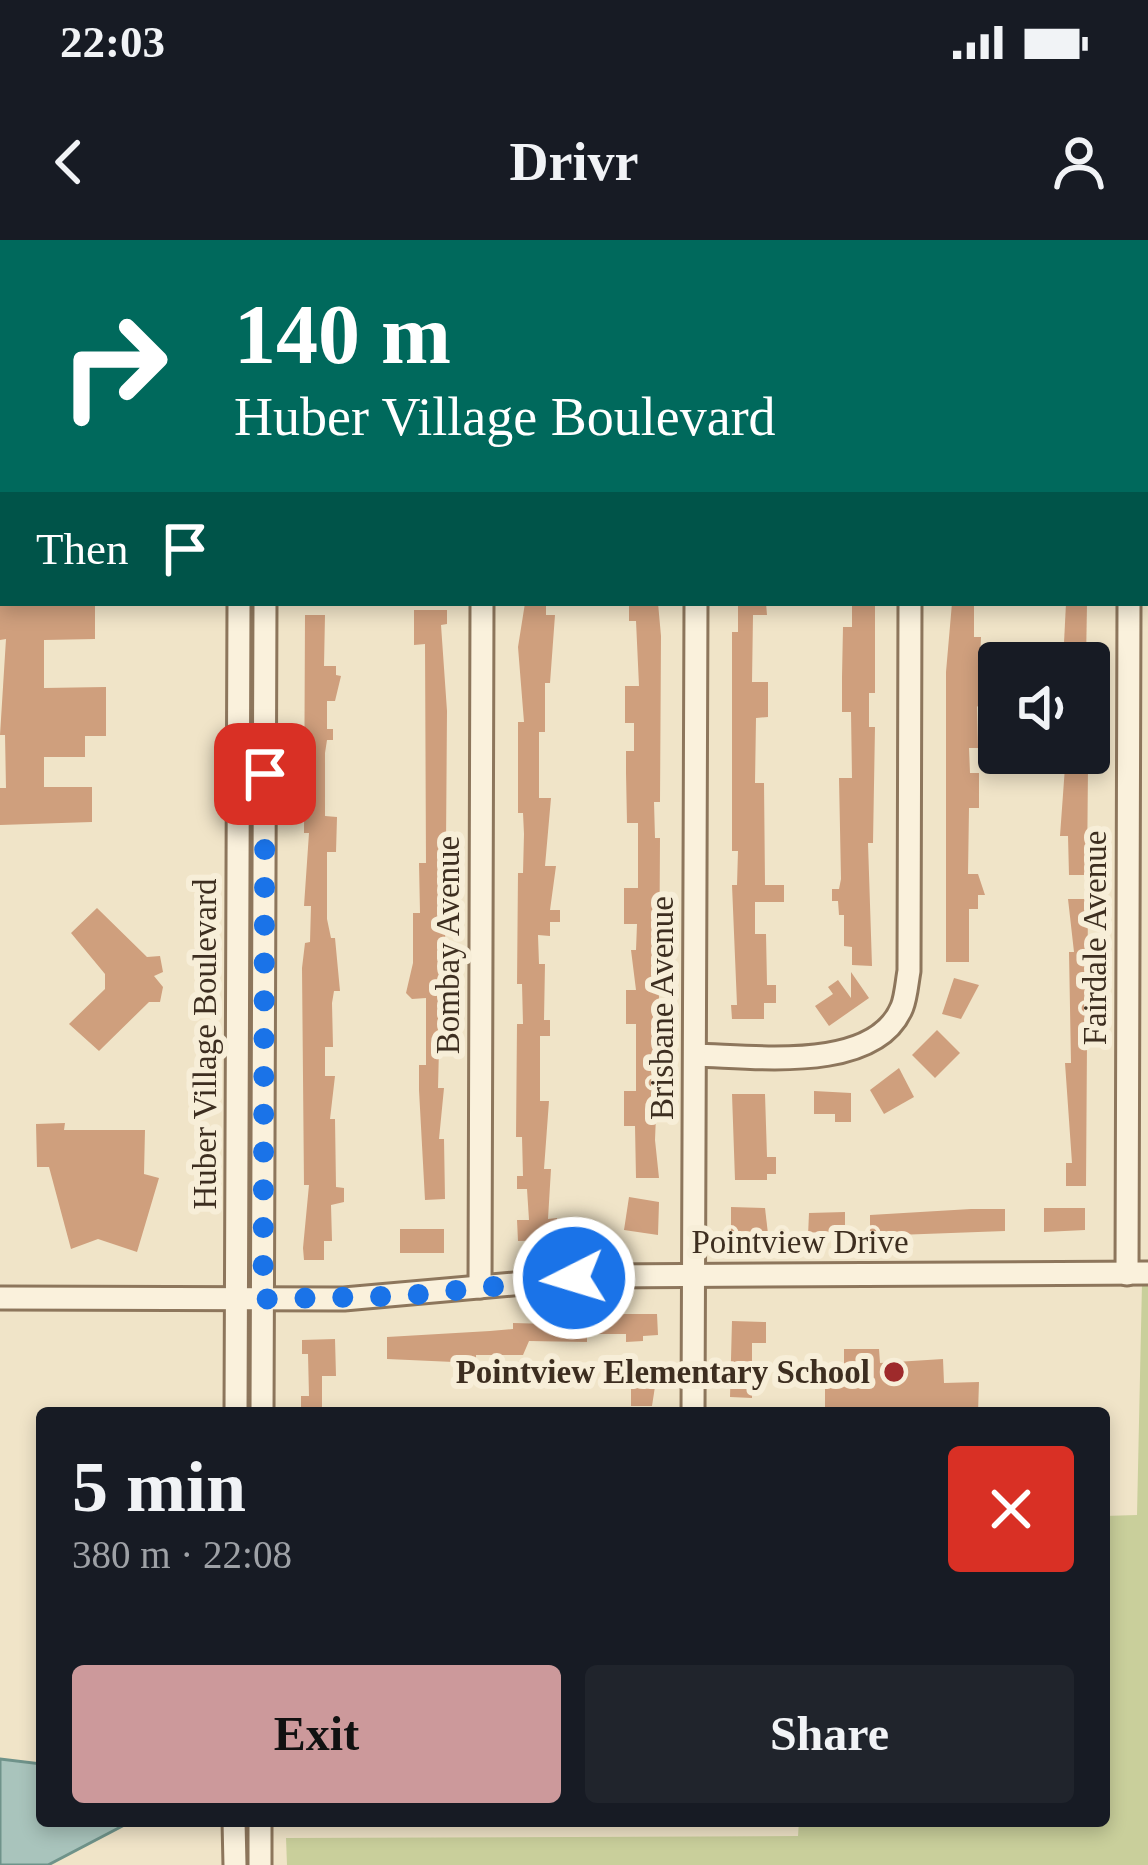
<!DOCTYPE html>
<html lang="en">
<head>
<meta charset="utf-8">
<style>
  :root { --surface:#171b24; --page:#20242c; --text:#f1f3f6; --muted:#9ea1a6; --accent:#cc999b }
  body { margin:0; font-family:"Times New Roman",serif; background:var(--page); color:var(--text); height:100vh; display:flex; flex-direction:column; font-size:45px; white-space:nowrap }
  * { box-sizing:border-box; margin:0 }
  p { font-size:39px; color:var(--muted) }
  .icon { flex:none; width:66px; height:66px; fill:none; stroke:currentColor; stroke-width:2; stroke-linecap:round; stroke-linejoin:round }
  .map { position:relative; flex:1; overflow:hidden }
  .drawer { position:absolute; left:36px; top:1167px; width:1074px; height:420px; display:flex; flex-direction:column; background:var(--surface); border-radius:12px; box-shadow:0 6px 18px #0003 }
  .drawer>* { flex:none }
  .hud { position:absolute; left:0px; top:0px; width:1149px; height:366px; box-shadow:0 6px 18px #0003; background:#00695c; color:#fff; overflow:hidden }
  .tools { position:absolute; left:978px; top:402px; display:grid; gap:24px }
  .tools a { display:grid; place-items:center; width:132px; height:132px; border-radius:12px; background:var(--surface); box-shadow:0 6px 18px #0003; font-size:60px }
  .pin { position:absolute; display:grid; place-items:center; width:102px; height:102px; color:#fff; margin:-51px; border-radius:24px; box-shadow:0 6px 18px #0006 }
  .me { position:absolute; width:132px; margin:-66px; rotate:265deg; stroke-linejoin:round; filter:drop-shadow(0 0 9px #0008) }
  .turn { display:flex; align-items:center; gap:42px; height:252px; padding:0 36px; font-size:54px }
  .turn .icon { width:156px; height:156px; stroke-width:2.5 }
  .turn b { display:block; font-size:84px; line-height:102px }
  .then { display:flex; align-items:center; height:114px; padding:0 36px; background:#0003; gap:24px; font-size:45px }
  .round { display:grid; place-items:center; flex:none; width:126px; height:126px; border-radius:12px; background:var(--page) }
  .head { display:flex; align-items:center; justify-content:space-between; height:204px; padding:0 36px }
  h1 { font-size:72px; font-weight:800; line-height:90px }
  .action { display:flex; gap:24px; margin-top:auto; padding:24px 36px }
  .action a { flex:1; height:138px; border-radius:12px; background:var(--accent); color:#111; font-size:48px; font-weight:800; line-height:138px; text-align:center }
  .action a+a { background:var(--page); color:var(--text) }
  .status { display:flex; justify-content:space-between; align-items:center; height:84px; padding:0 60px; background:var(--surface); direction:ltr }
  .status svg { height:33px; fill:currentColor }
  header { display:flex; justify-content:space-between; align-items:center; height:156px; padding:0 36px; background:var(--surface); font-size:54px; font-weight:800 }
  .map>svg:first-child { display:block }
</style>
</head>
<body>
<div class="status"><b>22:03</b><svg viewBox="0 0 49 12"><path d="M0 12V9h3v3zM5 12V6h3v6zM10 12V3h3v9zM15 12V0h3v12zM26 1h20v11H26zM47 4h2v5h-2z"/></svg></div>
<header><svg class="icon" aria-label="back" viewBox="0 0 24 24"><path d="M15 5l-7 7 7 7"/></svg>Drivr<svg class="icon" aria-label="person" viewBox="0 0 24 24"><circle cx="12" cy="8" r="4"/><path d="M4 21q1-7 8-7t8 7"/></svg></header>
<div class="map">
<svg width="1148" height="1625" viewBox="0 0 1148 1625">
  <rect width="100%" height="100%" fill="#f0e4c8"/>
  <polygon fill="#c9cf9b" points="1142,1043 1148,1043 1148,1625 287,1625 286,1598 798,1596 799,1581 1104,1581 1104,1276 1137,1275"/>
  <polygon fill="#a9c4bc" stroke="#6f938a" stroke-width="3" points="0,1519 42,1524 42,1581 132,1581 48,1625 0,1625"/>
  <g fill="#cf9f7d">
    <polygon points="0,363 95,363 95,399 44,400 44,448 106,447 106,496 85,496 85,517 44,517 44,547 92,547 92,582 0,585 0,548 6,548 5,495 0,495 6,399 0,400"/>
    <polygon points="525,363 546,363 546,375 555,375 550,443 545,443 545,492 539,492 539,558 551,558 545,626 556,626 550,670 560,670 560,682 550,682 550,696 538,695 539,724 545,724 544,780 550,780 550,796 540,796 540,861 549,861 544,929 551,929 548,979 557,978 557,1000 518,1001 517,980 529,980 527,949 517,949 517,936 523,936 522,897 516,897 517,784 523,784 522,744 517,744 518,633 523,633 524,594 523,573 518,573 518,482 524,482 518,407"/>
    <polygon points="629,363 658,363 661,396 660,562 654,562 655,598 660,598 659,764 653,764 653,799 659,799 655,900 659,938 636,938 635,886 624,886 624,851 636,851 636,784 626,784 626,750 636,750 631,710 636,710 637,684 624,684 624,648 638,648 638,583 627,583 626,533 626,511 634,511 634,483 625,483 625,446 639,446 636,381 629,381"/>
    <polygon points="738,363 766,363 767,375 753,375 752,442 768,442 768,477 756,478 755,543 764,543 765,645 784,645 784,662 755,662 755,694 766,694 767,745 776,745 776,763 764,763 764,779 732,779 731,765 737,765 732,645 737,645 738,611 732,611 732,392 738,392"/>
    <polygon points="852,363 875,363 875,453 869,453 869,487 875,487 873,603 868,603 872,726 852,725 852,707 844,706 844,675 839,675 838,661 832,661 832,649 839,649 841,639 839,538 852,538 851,472 842,472 842,437 843,387 852,387"/>
    <polygon points="952,363 974,363 974,397 981,397 979,443 984,443 984,459 977,467 978,508 969,508 970,533 979,533 979,568 969,568 968,634 978,634 985,655 978,655 978,669 969,669 969,722 946,722 946,432"/>
    <polygon points="1066,363 1087,363 1086,423 1063,423"/>
    <polygon points="414,370 447,370 447,384 441,385 447,471 446,605 439,605 446,708 440,775 446,775 446,807 439,808 438,848 444,848 439,899 444,899 445,959 425,960 419,850 419,825 426,825 426,758 412,759 406,753 413,723 413,673 420,673 419,623 426,623 425,404 414,405"/>
    <polygon points="305,375 325,375 324,426 336,426 336,435 341,436 335,461 327,461 327,489 333,489 333,500 327,500 325,513 325,576 337,577 336,612 327,612 327,679 331,698 335,698 340,751 334,751 332,763 333,807 325,807 325,836 335,836 330,879 335,879 336,947 344,948 344,962 331,965 332,1001 324,1001 324,1020 304,1020 303,1008 309,945 304,945 302,728 305,703 310,702 311,666 304,666 309,593 304,593"/>
    <polygon points="1066,513 1081,513 1081,526 1088,526 1087,635 1069,635 1068,596 1060,596"/>
    <polygon points="1068,659 1088,659 1086,946 1066,946 1066,923 1072,923 1065,823 1071,823 1069,712 1074,712"/>
    <polygon points="97,668 147,717 160,716 163,732 154,736 163,747 160,762 149,762 99,811 69,784 105,749 105,734 71,693"/>
    <polygon points="851,732 869,758 829,786 815,766 833,754 828,747 838,740 851,758"/>
    <polygon points="954,738 979,745 961,779 942,774"/>
    <polygon points="937,790 960,813 935,838 912,815"/>
    <polygon points="899,828 914,857 884,874 870,850"/>
    <polygon points="814,851 851,853 851,882 835,882 835,874 814,874"/>
    <polygon points="732,854 765,854 767,917 776,917 776,934 767,934 767,940 735,940"/>
    <polygon points="65,883 64,890 145,890 144,934 159,938 137,1012 98,999 71,1009 49,927 37,927 36,884"/>
    <polygon points="629,957 659,962 658,995 624,990"/>
    <polygon points="731,967 765,968 768,994 731,996"/>
    <polygon points="1044,968 1085,968 1085,990 1044,992"/>
    <polygon points="971,969 1005,969 1005,991 870,996 870,975"/>
    <polygon points="845,972 845,996 808,996 809,973"/>
    <rect x="400" y="989" width="44" height="24"/>
    <polygon points="625,1074 657,1074 658,1095 643,1096 643,1101 626,1102 626,1094 587,1094 587,1102 529,1101 523,1115 476,1115 476,1123 387,1119 387,1097 490,1091 513,1089 513,1083 550,1084 550,1078"/>
    <polygon points="732,1081 766,1082 766,1103 752,1103 752,1158 730,1157"/>
    <polygon points="335,1099 336,1136 322,1136 322,1173 301,1173 301,1156 309,1156 308,1114 302,1114 302,1100"/>
    <polygon points="844,1109 879,1109 880,1123 943,1119 944,1143 979,1142 978,1173 825,1173 825,1143 844,1143"/>
    <polygon points="631,1127 658,1127 652,1166 631,1166"/>
  </g>
  <g fill="none" stroke-linecap="round" stroke-linejoin="round">
    <defs>
      <g id="minor">
        <polyline points="481,0 481,3"/>
        <polyline points="698,0 698,3"/>
        <polyline points="1138,0 1139,3"/>
        <polyline points="241,3 242,0"/>
        <polyline points="267,3 267,0"/>
        <polyline points="911,3 911,0"/>
        <polyline points="1146,46 1148,56"/>
        <polyline points="0,115 3,115"/>
        <polyline points="1146,227 1148,223"/>
        <path d="M 695,815 C 752,816 875,834 902,767 C 906,757 907,742 909,731 L 910,363"/>
        <polyline points="1127,1034 1129,363"/>
        <polyline points="480,1047 482,363"/>
        <polyline points="0,1058 344,1059 603,1036 1148,1033"/>
        <polyline points="236,1173 239,363"/>
        <polyline points="262,1173 265,363"/>
        <polyline points="693,1173 696,363"/>
        <polyline points="234,1581 235,1625"/>
        <polyline points="260,1625 260,1581"/>
      </g>
    </defs>
    <use href="#minor" stroke="#8d765c" stroke-width="27"/>
    <use href="#minor" stroke="#faf1dc" stroke-width="21"/>
  </g>
  <g fill="none" stroke-linecap="round" stroke-linejoin="round">
    <polyline stroke="#1a73e8" stroke-width="21" stroke-dasharray="0 37.8" points="265,534 263,1059 403,1056 574,1038"/>
  </g>
  <circle fill="#9e2a2b" stroke="#f7eed8" stroke-width="4.5" cx="894" cy="1132" r="12"/>
  <g text-anchor="middle" dominant-baseline="central" stroke-width="12" stroke-linejoin="round" paint-order="stroke">
    <g font-size="33" fill="#3d2e20" stroke="#f7eed8">
      <text transform="translate(1095 698) rotate(-90)">Fairdale Avenue</text>
      <text transform="translate(448 705) rotate(-90)">Bombay Avenue</text>
      <text transform="translate(662 768) rotate(-90)">Brisbane Avenue</text>
      <text transform="translate(205 804) rotate(-90)">Huber Village Boulevard</text>
      <text x="800" y="1002">Pointview Drive</text>
    </g>
    <g font-size="33" font-weight="bold" fill="#3d2e20" stroke="#f7eed8" text-anchor="end">
      <text x="870" y="1132">Pointview Elementary School</text>
    </g>
  </g>
</svg>
<div class="tools">
<a><svg class="icon" aria-label="sound" viewBox="0 0 24 24"><path d="M4 9h4l5-4v14l-5-4H4zM17 9q2 3 0 6"/></svg></a>
</div>
<div class="pin" style="left:265px;top:534px;background:#d93025"><svg class="icon" aria-label="arrive" viewBox="0 0 24 24"><path d="M6 21V4h12l-3 4 3 4H6"/></svg></div>
<svg class="me" style="left:574px;top:1038px" viewBox="-20 -20 40 40"><circle r="17" fill="#1a73e8" stroke="#fff" stroke-width="3"/><path d="M0-11L8 9 0 5-8 9z" fill="#fff"/></svg>
<div class="hud">
<div class="turn"><svg class="icon" aria-label="right" viewBox="0 0 24 24"><path d="M7 20v-9h11M14 6l5 5-5 5"/></svg><div><b>140 m</b>Huber Village Boulevard</div></div>
<div class="then">Then<svg class="icon" aria-label="arrive" viewBox="0 0 24 24"><path d="M6 21V4h12l-3 4 3 4H6"/></svg></div>
</div>
<section class="drawer">
<div class="head"><div><h1>5 min</h1><p>380 m · 22:08</p></div><a class="round" style="background:#d93025;color:#fff"><svg class="icon" aria-label="close" viewBox="0 0 24 24"><path d="M6 6l12 12M18 6L6 18"/></svg></a></div>
<div class="action"><a>Exit</a><a>Share</a></div>
</section>
</div>
</body>
</html>
